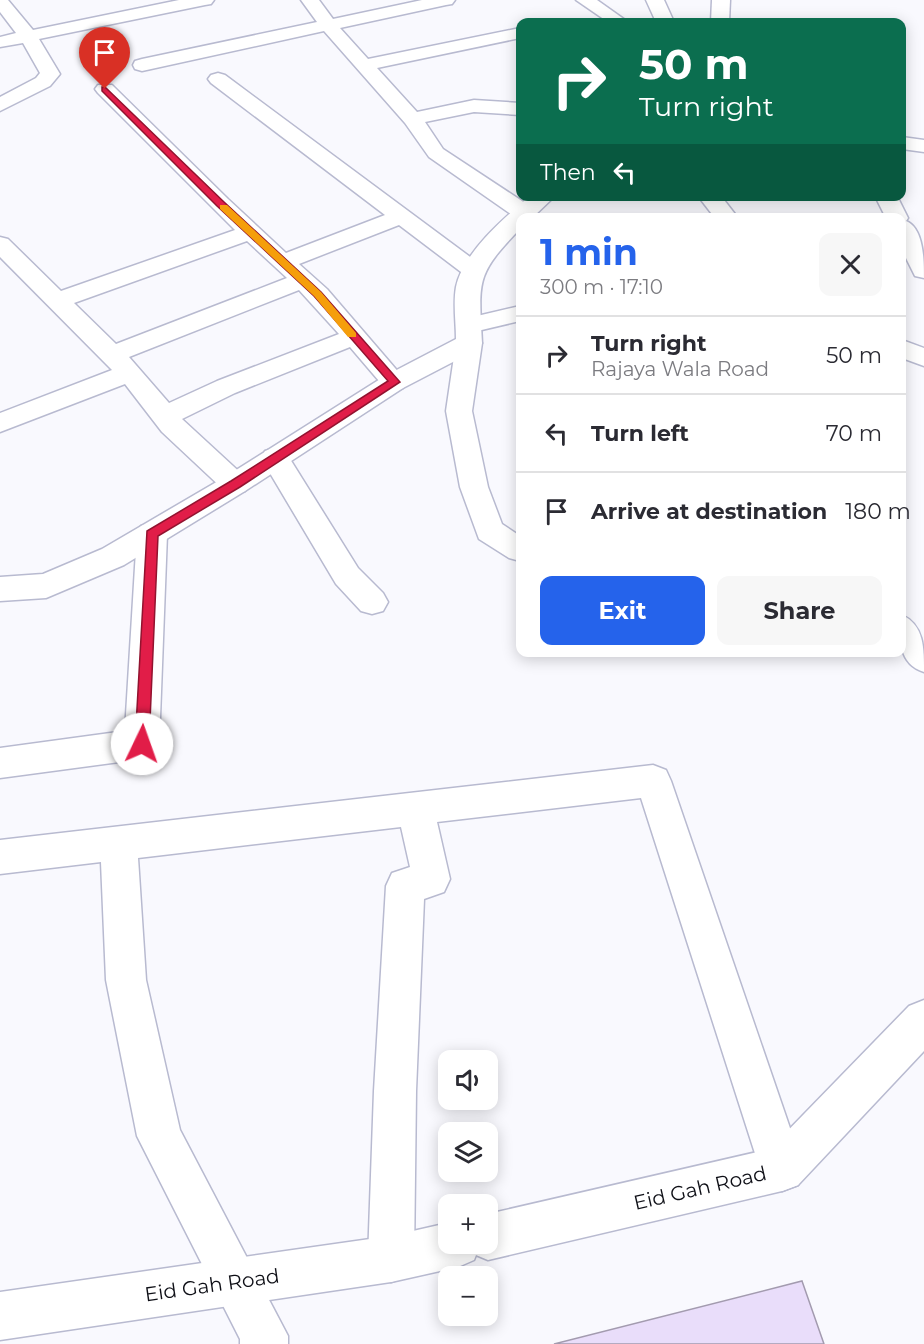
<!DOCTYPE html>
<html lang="en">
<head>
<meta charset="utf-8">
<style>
  :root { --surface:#fff; --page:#f7f7f7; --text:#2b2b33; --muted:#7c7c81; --line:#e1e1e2; --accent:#2563eb }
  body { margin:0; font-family:Montserrat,sans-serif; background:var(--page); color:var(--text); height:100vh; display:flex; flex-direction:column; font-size:22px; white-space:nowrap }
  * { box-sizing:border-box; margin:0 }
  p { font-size:20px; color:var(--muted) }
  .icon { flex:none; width:33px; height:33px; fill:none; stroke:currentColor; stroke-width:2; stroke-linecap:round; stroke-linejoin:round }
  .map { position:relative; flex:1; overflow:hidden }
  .details { position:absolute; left:516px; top:213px; width:390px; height:444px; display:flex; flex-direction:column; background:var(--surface); border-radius:12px; box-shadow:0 3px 15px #0003 }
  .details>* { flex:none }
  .hud { position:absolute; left:516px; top:18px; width:390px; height:183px; border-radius:12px; box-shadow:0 3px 15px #0003; background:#0b6e4f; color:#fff; overflow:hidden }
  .controls { position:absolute; left:438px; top:1050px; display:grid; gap:12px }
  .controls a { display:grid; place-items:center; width:60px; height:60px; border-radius:12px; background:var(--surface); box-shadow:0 3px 15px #0003; font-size:30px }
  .pin { position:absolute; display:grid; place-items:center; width:51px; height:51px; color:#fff; margin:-62px -26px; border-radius:50% 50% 50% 0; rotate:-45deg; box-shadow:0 0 6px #0007 }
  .pin .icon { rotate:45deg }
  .me { position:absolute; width:66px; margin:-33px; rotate:3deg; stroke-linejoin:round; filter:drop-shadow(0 0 4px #0008) }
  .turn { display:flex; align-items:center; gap:21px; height:126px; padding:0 24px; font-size:27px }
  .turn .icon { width:78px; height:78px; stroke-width:2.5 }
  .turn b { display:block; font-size:42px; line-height:51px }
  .then { display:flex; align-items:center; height:57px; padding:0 24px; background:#0003; gap:12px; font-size:22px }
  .round { display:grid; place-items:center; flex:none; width:63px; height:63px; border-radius:12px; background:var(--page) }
  .overview { display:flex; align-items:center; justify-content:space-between; height:102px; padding:0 24px }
  h1 { font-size:36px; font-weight:700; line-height:45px; color:var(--accent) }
  .action { display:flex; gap:12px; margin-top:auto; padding:12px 24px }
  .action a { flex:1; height:69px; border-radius:12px; background:var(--accent); color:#fff; font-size:24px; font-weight:700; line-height:69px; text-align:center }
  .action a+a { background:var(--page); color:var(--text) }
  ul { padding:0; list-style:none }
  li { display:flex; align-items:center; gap:18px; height:78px; padding:0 24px; border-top:2px solid var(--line) }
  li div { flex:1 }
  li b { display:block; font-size:22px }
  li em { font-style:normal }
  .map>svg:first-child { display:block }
</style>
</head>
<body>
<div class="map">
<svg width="924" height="1344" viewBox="0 0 924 1344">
  <rect width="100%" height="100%" fill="#f9f9fe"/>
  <polygon fill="#e9ddfa" stroke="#a39baf" stroke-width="1.5" points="802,1281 824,1344 554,1344"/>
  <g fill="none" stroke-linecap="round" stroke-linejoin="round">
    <defs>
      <g id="minor">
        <polygon points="0,0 8,0 33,30 179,0 214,0 211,4 205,5 39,39 60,74 50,86 0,111 0,97 36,78 40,73 23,43 0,47 0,37 16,33 0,12"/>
        <polygon points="301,0 319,0 333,19 422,0 455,0 452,4 446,5 340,28 368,59 520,28 520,38 377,68 417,112 474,100 520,103 520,115 474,112 425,122 443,149 531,207 534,212 531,217 515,217 429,157 405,123 324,31 142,71 135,69 133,65 135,61 142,59 317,22"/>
        <polygon points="576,0 597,0 628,22 608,22"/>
        <polygon points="646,0 664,0 674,22 656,22"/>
        <path d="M 218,73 L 225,75 L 481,265 L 485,270 L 481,275 L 473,277 L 465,275 L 399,225 L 299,264 L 327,289 L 407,382 L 403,388 L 394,391 L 385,388 L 350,347 L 235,393 L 182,419 L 245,477 L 249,484 L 245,491 L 235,494 L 225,491 L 162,432 L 125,384 L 0,432 L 0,413 L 112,370 L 0,257 L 0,237 L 8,239 L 61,291 L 235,230 L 98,93 L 95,89 L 98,85 L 112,85 L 228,199 L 286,253 L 385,215 L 211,83 L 208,79 L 211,75 ZM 247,241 L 287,278 L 116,344 L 74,303 ZM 299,290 L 339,334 L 217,381 L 169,403 L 129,357 Z"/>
        <polygon points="902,137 924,140 924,152 902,149"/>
        <polygon points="698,196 721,196 738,218 715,218"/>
        <path d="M 875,196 L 897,196 L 908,218 L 906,221 C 924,228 924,262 924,278 L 915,276 L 902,250 L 902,218 L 886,218 Z"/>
        <polygon points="520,306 520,321 469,333 460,330 457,325 460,320"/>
        <polygon points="469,335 478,337 482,343 472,411 488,487 502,524 520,536 520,561 509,558 479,539 460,487 446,411 456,343 460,337"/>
        <polygon points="902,340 924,348 924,366 902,358"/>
        <polygon points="275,448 285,451 358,568 383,593 388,602 383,611 372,614 361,611 336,584 261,458 265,451"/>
        <polygon points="152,523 163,526 167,534 159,744 154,755 142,759 0,778 0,748 125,731 137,534 141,526"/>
        <path d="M 902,615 C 924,625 924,648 924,672 C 898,664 899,638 902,615 Z"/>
        <polygon points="653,765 666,770 671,781 804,1169 798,1185 782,1191 766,1185 760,1169 641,798 437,822 450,879 444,892 424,899 416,1091 414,1259 408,1276 391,1282 374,1276 368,1259 374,1091 386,886 392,873 410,867 401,827 138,858 146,980 180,1130 288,1336 288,1344 240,1344 240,1339 137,1136 106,980 101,862 0,874 0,840"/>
      </g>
      <g id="tertiary">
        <polygon points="712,0 730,0 729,22 711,22"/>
        <path d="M 530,196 L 555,196 L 532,218 L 520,218 L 520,229 C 475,275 479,281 482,343 L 478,349 L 403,388 L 245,491 L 124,565 L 46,598 L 0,601 L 0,577 L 43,574 L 102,549 L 225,477 L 385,376 L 456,339 C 456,322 453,304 456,287 C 463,253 504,218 530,196 Z"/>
        <polygon points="924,1000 924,1051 798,1185 782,1191 488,1260 476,1255 474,1260 458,1267 391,1282 0,1340 0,1292 391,1236 448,1223 448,1244 488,1244 488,1214 770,1149 909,1006"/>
      </g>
    </defs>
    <use href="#minor" stroke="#b8bad0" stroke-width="3"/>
    <use href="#tertiary" stroke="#b8bad0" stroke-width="3"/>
    <use href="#minor" fill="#fff" fill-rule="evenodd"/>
    <use href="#tertiary" fill="#fff" fill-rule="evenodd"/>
  </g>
  <polygon fill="#e11d48" stroke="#92132f" stroke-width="1.5" points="105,87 224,202 321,292 400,382 240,487 158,536 149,744 147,748 142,750 137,748 135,744 147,531 231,481 388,381 314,296 217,206 102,91 102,87"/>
  <polygon fill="#f59e0b" points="220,205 227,205 321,292 356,333 356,337 348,337 314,296 220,209"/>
  <g text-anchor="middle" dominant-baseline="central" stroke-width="4.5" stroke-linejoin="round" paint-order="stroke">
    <g font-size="20" fill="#0e0f16" stroke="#fff">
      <text transform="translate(700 1188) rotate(-13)">Eid Gah Road</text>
      <text transform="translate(212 1285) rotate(-8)">Eid Gah Road</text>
    </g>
  </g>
</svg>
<div class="controls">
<a><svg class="icon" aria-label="sound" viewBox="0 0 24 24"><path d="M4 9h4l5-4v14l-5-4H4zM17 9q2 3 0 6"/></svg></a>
<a><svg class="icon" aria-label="layers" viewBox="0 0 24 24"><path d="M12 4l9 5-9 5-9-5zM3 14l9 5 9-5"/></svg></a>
<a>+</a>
<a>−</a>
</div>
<div class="pin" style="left:105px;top:89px;background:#d93025"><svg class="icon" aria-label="arrive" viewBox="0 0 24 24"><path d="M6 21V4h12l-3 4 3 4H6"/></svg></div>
<svg class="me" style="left:142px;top:744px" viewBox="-20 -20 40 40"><circle r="19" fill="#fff"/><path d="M0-13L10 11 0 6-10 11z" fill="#e11d48"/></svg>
<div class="hud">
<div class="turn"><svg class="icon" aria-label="right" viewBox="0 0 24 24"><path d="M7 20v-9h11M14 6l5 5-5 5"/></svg><div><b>50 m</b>Turn right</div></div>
<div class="then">Then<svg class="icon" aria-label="left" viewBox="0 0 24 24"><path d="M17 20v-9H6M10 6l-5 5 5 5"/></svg></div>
</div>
<section class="details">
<div class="overview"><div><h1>1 min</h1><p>300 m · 17:10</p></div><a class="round"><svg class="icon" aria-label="close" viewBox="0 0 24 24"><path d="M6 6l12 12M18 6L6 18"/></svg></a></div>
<ul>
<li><svg class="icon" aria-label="right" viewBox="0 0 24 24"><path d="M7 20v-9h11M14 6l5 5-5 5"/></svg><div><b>Turn right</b><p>Rajaya Wala Road</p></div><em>50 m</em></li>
<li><svg class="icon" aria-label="left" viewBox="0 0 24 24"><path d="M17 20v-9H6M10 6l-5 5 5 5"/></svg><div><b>Turn left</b></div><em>70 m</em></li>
<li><svg class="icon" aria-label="arrive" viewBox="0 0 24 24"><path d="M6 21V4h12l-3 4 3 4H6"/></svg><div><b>Arrive at destination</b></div><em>180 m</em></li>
</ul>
<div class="action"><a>Exit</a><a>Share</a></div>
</section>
</div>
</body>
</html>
